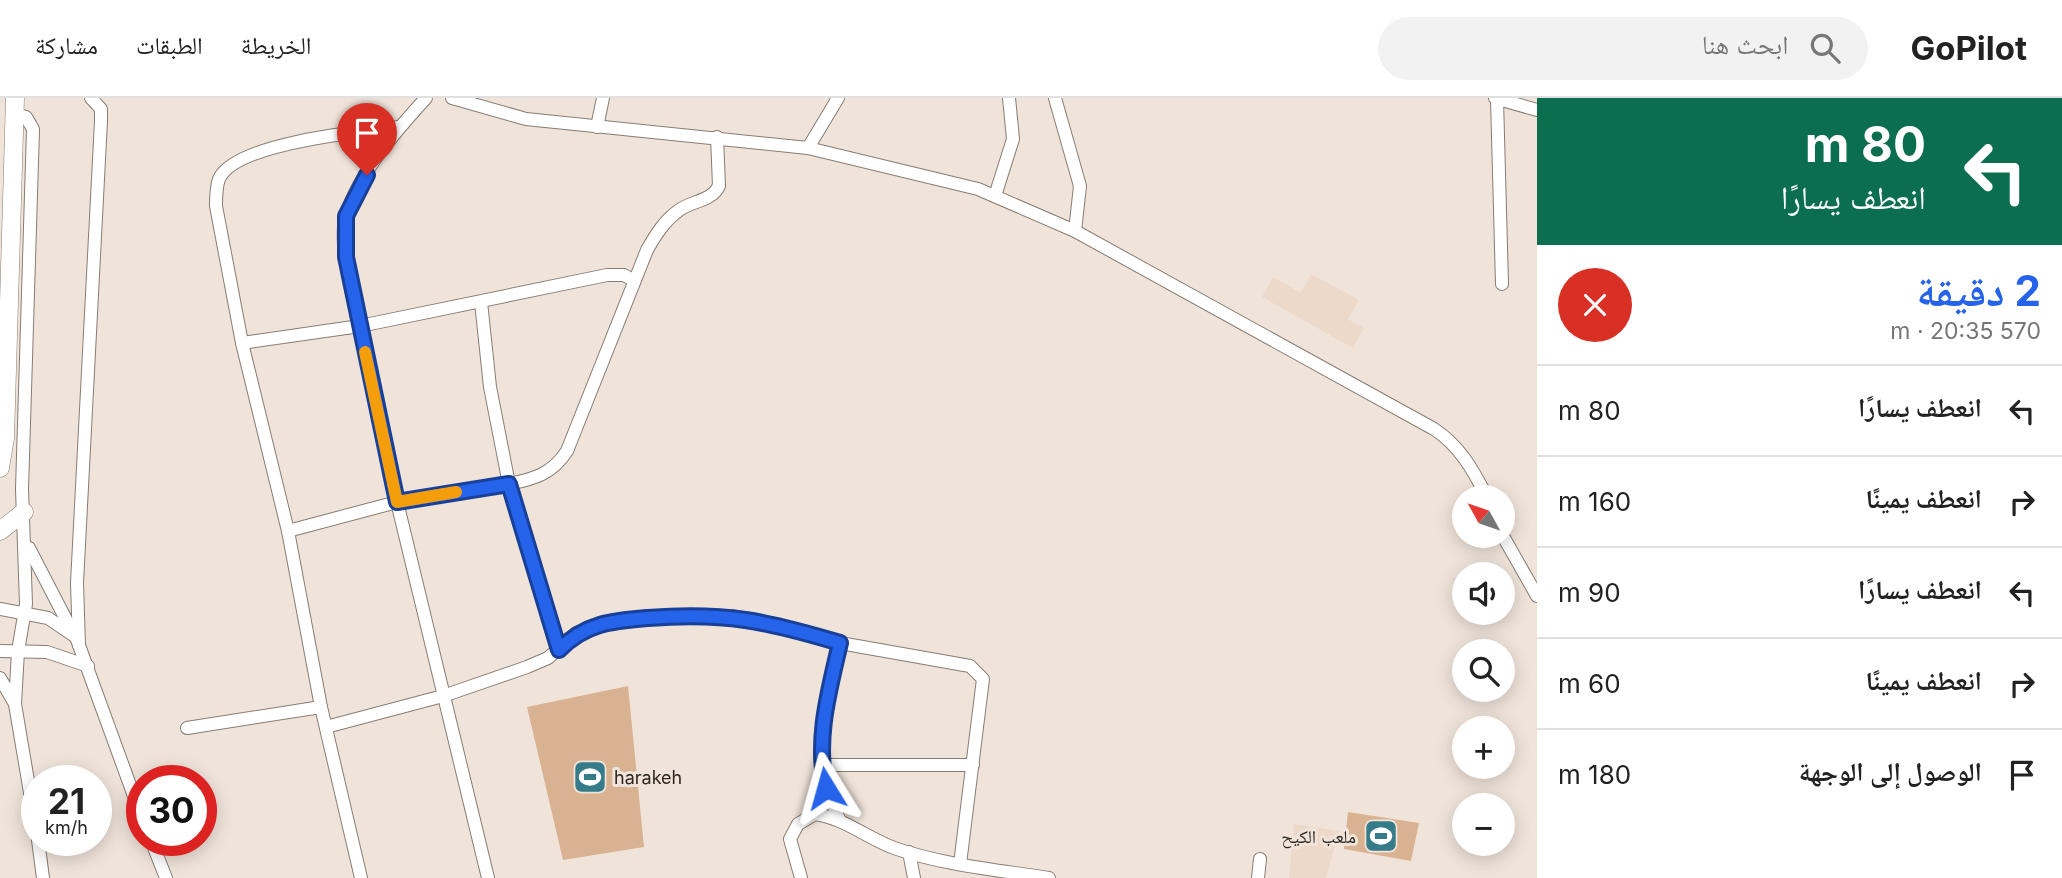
<!DOCTYPE html>
<html lang="ar">
<head>
<meta charset="utf-8">
<style>
  :root { --surface:#fff; --page:#f2f2f2; --text:#222; --muted:#767676; --line:#e0e0e0; --accent:#2563eb }
  body { margin:0; font-family:Inter,"Noto Naskh Arabic",sans-serif; background:var(--page); color:var(--text); direction:rtl; height:100vh; display:flex; flex-direction:column; font-size:26px; white-space:nowrap }
  * { box-sizing:border-box; margin:0 }
  p { font-size:23px; color:var(--muted) }
  .icon { flex:none; width:38px; height:38px; fill:none; stroke:currentColor; stroke-width:2; stroke-linecap:round; stroke-linejoin:round }
  .map { position:relative; flex:1; overflow:hidden; direction:ltr }
  .details { display:flex; flex-direction:column; background:var(--surface); width:525px }
  .details>* { flex:none }
  .top-card { background:#0b6e4f; color:#fff; overflow:hidden }
  .needle { width:46px; rotate:310deg }
  .fabs { position:absolute; left:1452px; top:387px; display:grid; gap:14px }
  .fabs a { display:grid; place-items:center; width:63px; height:63px; border-radius:50%; background:var(--surface); box-shadow:0 4px 18px #0003; font-size:35px }
  .speed { position:absolute; left:21px; top:667px; display:flex; gap:14px; font-size:35px; font-weight:700; text-align:center }
  .speed>* { display:grid; place-content:center; width:91px; height:91px; border-radius:50%; background:var(--surface); box-shadow:0 4px 18px #0003; line-height:1 }
  .speed small { font-size:18px; font-weight:400 }
  .speed .limit { border:10px solid #d22; background:#fff; color:#111 }
  .pin { position:absolute; display:grid; place-items:center; width:60px; height:60px; color:#fff; margin:-72px -30px; border-radius:50% 50% 50% 0; rotate:-45deg; box-shadow:0 0 7px #0007 }
  .pin .icon { rotate:45deg }
  .me { position:absolute; width:77px; margin:-38px; rotate:352deg; stroke-linejoin:round; filter:drop-shadow(0 0 5px #0008) }
  .turn { display:flex; align-items:center; gap:24px; height:147px; padding:0 21px; font-size:32px }
  .turn .icon { width:91px; height:91px; stroke-width:2.5 }
  .turn b { display:block; font-size:49px; line-height:60px }
  .round { display:grid; place-items:center; flex:none; width:74px; height:74px; border-radius:37px; background:var(--page) }
  .overview { display:flex; align-items:center; justify-content:space-between; height:119px; padding:0 21px }
  h1 { font-size:42px; font-weight:700; line-height:52px; color:var(--accent) }
  ul { padding:0; list-style:none }
  li { display:flex; align-items:center; gap:21px; height:91px; padding:0 21px; border-top:2px solid var(--line) }
  li div { flex:1 }
  li b { display:block; font-size:26px }
  li em { font-style:normal }
  header { display:flex; align-items:center; gap:42px; box-sizing:border-box; height:98px; padding:0 35px; background:var(--surface); border-bottom:2px solid var(--line) }
  header strong { font-size:33px }
  nav { display:flex; gap:38px; margin-inline-start:auto; font-size:24px }
  .search { width:490px; height:63px; background:var(--page); display:flex; align-items:center; gap:18px; box-sizing:border-box; padding:0 24px; border-radius:38px; color:var(--muted); font-size:26px }
  main { display:flex; flex:1; min-height:0 }
  .map>svg:first-child { display:block }
</style>
</head>
<body>
<header>
<strong>GoPilot</strong>
<div class="search"><svg class="icon" aria-label="search" viewBox="0 0 24 24"><circle cx="10" cy="10" r="6"/><path d="M15 15l6 6"/></svg>ابحث هنا</div>
<nav><a>الخريطة</a><a>الطبقات</a><a>مشاركة</a></nav>
</header>
<main>
<section class="details">
<div class="top-card">
<div class="turn"><svg class="icon" aria-label="left" viewBox="0 0 24 24"><path d="M17 20v-9H6M10 6l-5 5 5 5"/></svg><div><b>80 m</b>انعطف يسارًا</div></div>
</div>
<div class="overview"><div><h1>2 دقيقة</h1><p>570 m · 20:35</p></div><a class="round" style="background:#d93025;color:#fff"><svg class="icon" aria-label="close" viewBox="0 0 24 24"><path d="M6 6l12 12M18 6L6 18"/></svg></a></div>
<ul>
<li><svg class="icon" aria-label="left" viewBox="0 0 24 24"><path d="M17 20v-9H6M10 6l-5 5 5 5"/></svg><div><b>انعطف يسارًا</b></div><em>80 m</em></li>
<li><svg class="icon" aria-label="right" viewBox="0 0 24 24"><path d="M7 20v-9h11M14 6l5 5-5 5"/></svg><div><b>انعطف يمينًا</b></div><em>160 m</em></li>
<li><svg class="icon" aria-label="left" viewBox="0 0 24 24"><path d="M17 20v-9H6M10 6l-5 5 5 5"/></svg><div><b>انعطف يسارًا</b></div><em>90 m</em></li>
<li><svg class="icon" aria-label="right" viewBox="0 0 24 24"><path d="M7 20v-9h11M14 6l5 5-5 5"/></svg><div><b>انعطف يمينًا</b></div><em>60 m</em></li>
<li><svg class="icon" aria-label="arrive" viewBox="0 0 24 24"><path d="M6 21V4h12l-3 4 3 4H6"/></svg><div><b>الوصول إلى الوجهة</b></div><em>180 m</em></li>
</ul>
</section>
<div class="map">
<svg width="1537" height="780" viewBox="0 0 1537 780">
  <rect width="100%" height="100%" fill="#f0e4da"/>
  <g fill="#ecd9ca">
    <polygon points="1311,176 1359,202 1348,221 1364,230 1353,250 1262,199 1273,179 1301,195"/>
    <polygon points="1294,726 1339,733 1326,780 1289,780"/>
  </g>
  <g fill="#d9b292">
    <polygon points="628,588 644,749 563,762 527,609"/>
    <polygon points="1348,714 1419,725 1411,763 1344,751"/>
  </g>
  <g fill="none" stroke-linecap="round" stroke-linejoin="round">
    <defs>
      <g id="minor">
        <path d="M 426,0 C 396,33 360,73 346,117 C 341,136 345,158 348,177 L 397,404 L 488,780"/>
        <path d="M 452,0 L 526,21 L 808,50 L 978,91 L 1075,133 L 1434,331 C 1460,348 1473,372 1487,399"/>
        <polyline points="1055,0 1080,88 1075,133"/>
        <polyline points="1495,0 1537,12"/>
        <polyline points="1497,1 1502,186"/>
        <polyline points="15,16 26,19 33,31 22,391 26,506 18,553 15,606 37,736"/>
        <polyline points="597,29 603,0"/>
        <polyline points="808,50 838,0"/>
        <polyline points="995,98 1013,41 1009,0"/>
        <polyline points="242,245 360,228 607,177 624,177 633,182"/>
        <polyline points="288,433 397,404 509,386 490,289 481,204"/>
        <polyline points="1503,438 1537,498"/>
        <polyline points="29,450 72,533"/>
        <polyline points="0,511 48,520 76,539 142,720"/>
        <path d="M 840,545 C 832,584 817,626 821,666 C 822,686 832,705 840,723"/>
        <polyline points="79,547 77,485 101,23 101,11 91,0"/>
        <path d="M 559,552 L 509,386 C 534,381 552,376 567,353 L 647,152 C 655,138 664,123 678,113 C 692,102 711,104 719,88 L 717,39"/>
        <polyline points="0,553 47,554 88,568"/>
        <polyline points="0,580 15,606"/>
        <polyline points="326,629 443,598 527,569 548,560 576,535 611,523 688,517 732,518 779,527 840,545 970,568 983,581 960,766"/>
        <polyline points="187,630 321,609"/>
        <polyline points="821,667 973,667"/>
        <polyline points="38,742 43,780"/>
        <polyline points="151,742 166,780"/>
        <polyline points="909,754 914,780"/>
        <path d="M 361,780 L 321,609 L 288,433 L 242,245 L 216,108 C 216,100 216,89 219,81 C 235,45 362,33 399,29"/>
        <path d="M 801,780 L 790,741 L 798,726 L 815,716 C 844,720 867,740 894,750 C 943,767 998,772 1049,780"/>
        <polyline points="1258,780 1260,761"/>
      </g>
      <g id="highway">
        <polyline points="0,370 5,340 15,0"/>
        <polyline points="0,433 24,414"/>
      </g>
    </defs>
    <use href="#minor" stroke="#877c73" stroke-width="14"/>
    <use href="#highway" stroke="#877c73" stroke-width="19"/>
    <use href="#minor" stroke="#fff" stroke-width="12"/>
    <use href="#highway" stroke="#fff" stroke-width="18"/>
  </g>
  <g fill="none" stroke-linecap="round" stroke-linejoin="round">
    <defs>
      <path id="route" d="M 367,77 L 346,118 L 346,159 L 397,404 L 509,386 L 559,552 C 585,525 612,523 648,520 C 726,514 766,523 840,545 C 829,593 815,641 826,690"/>
    </defs>
    <use href="#route" stroke="#184099" stroke-width="18"/>
    <use href="#route" stroke="#2563eb" stroke-width="12"/>
    <polyline stroke="#f59e0b" stroke-width="12" points="365,254 397,404 456,394"/>
  </g>
  <defs>
    <symbol id="stadium-square" viewBox="-11 -11 22 22"><rect x="-9" y="-9" width="18" height="18" rx="4" fill="#367b89" stroke="#f0e4da"/><path d="M0-5a6.5 5 0 1 0 0 10a6.5 5 0 1 0 0-10ZM-3.5-1.8h7v3.6h-7Z" fill="#fff"/></symbol>
  </defs>
  <g fill-rule="evenodd">
    <use href="#stadium-square" x="571" y="660" width="38" height="38"/>
    <use href="#stadium-square" x="1362" y="719" width="38" height="38"/>
  </g>
  <g text-anchor="middle" dominant-baseline="central" stroke-width="6" stroke-linejoin="round" paint-order="stroke">
    <g font-size="18" fill="#2c2723" stroke="#f0e4da" text-anchor="start">
      <text x="614" y="679">harakeh</text>
      <text x="1356" y="738" text-anchor="end">ملعب الكيح</text>
    </g>
  </g>
</svg>
<div class="fabs">
<a><svg class="needle" viewBox="-14 -14 28 28"><path d="M0-13l5 13h-10z" fill="#e53935"/><path d="M0 13l5-13h-10z" fill="#767676"/></svg></a>
<a><svg class="icon" aria-label="sound" viewBox="0 0 24 24"><path d="M4 9h4l5-4v14l-5-4H4zM17 9q2 3 0 6"/></svg></a>
<a><svg class="icon" aria-label="search" viewBox="0 0 24 24"><circle cx="10" cy="10" r="6"/><path d="M15 15l6 6"/></svg></a>
<a>+</a>
<a>−</a>
</div>
<div class="speed"><div>21<small>km/h</small></div><div class="limit">30</div></div>
<div class="pin" style="left:367px;top:77px;background:#d93025"><svg class="icon" aria-label="arrive" viewBox="0 0 24 24"><path d="M6 21V4h12l-3 4 3 4H6"/></svg></div>
<svg class="me" style="left:826px;top:690px" viewBox="-20 -20 40 40"><path d="M0-17L14 15 0 8-14 15z" fill="#2563eb" stroke="#fff" stroke-width="4"/></svg>
</div>
</main>
</body>
</html>
